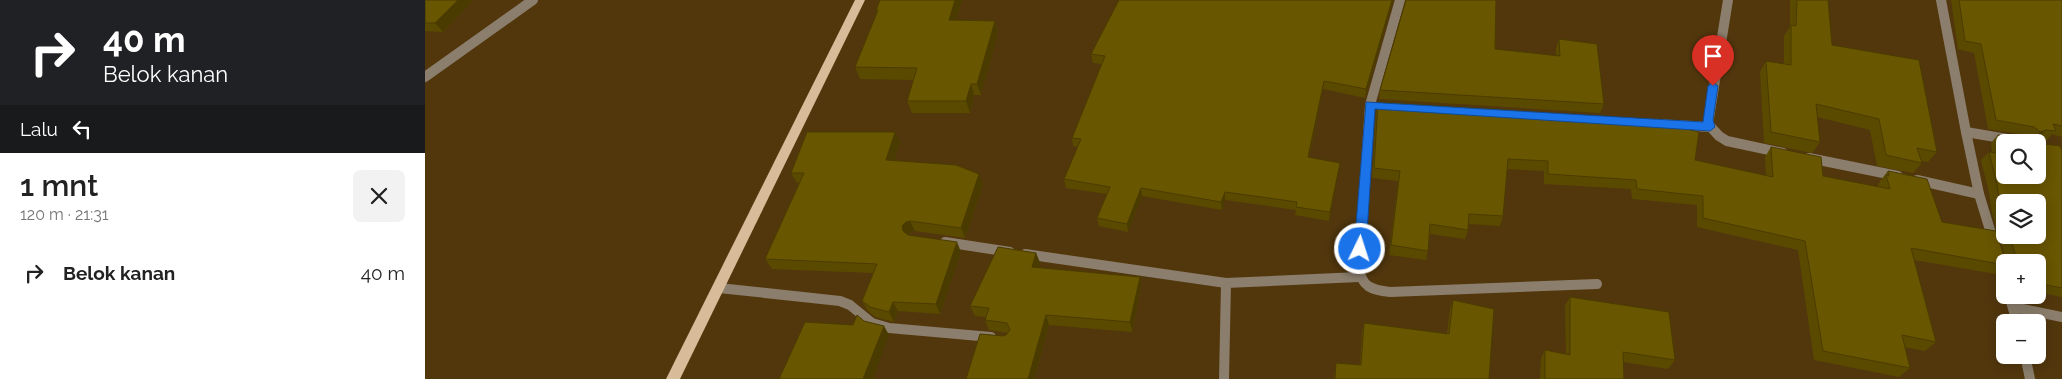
<!DOCTYPE html>
<html lang="id">
<head>
<meta charset="utf-8">
<style>
  :root { --surface:#fff; --page:#f2f2f2; --text:#222; --muted:#767676 }
  body { margin:0; font-family:Raleway,sans-serif; background:var(--page); color:var(--text); height:100vh; display:flex; flex-direction:column; font-size:19px; white-space:nowrap }
  * { box-sizing:border-box; margin:0 }
  p { font-size:16px; color:var(--muted) }
  .icon { flex:none; width:28px; height:28px; fill:none; stroke:currentColor; stroke-width:2; stroke-linecap:round; stroke-linejoin:round }
  .map { position:relative; flex:1; overflow:hidden }
  .details { display:flex; flex-direction:column; background:var(--surface); width:425px }
  .details>* { flex:none }
  .banner { background:#202124; color:#fff; overflow:hidden }
  .tools { position:absolute; left:1571px; top:134px; display:grid; gap:10px }
  .tools a { display:grid; place-items:center; width:50px; height:50px; border-radius:8px; background:var(--surface); box-shadow:0 2px 12px #0003; font-size:25px }
  .pin { position:absolute; display:grid; place-items:center; width:42px; height:42px; color:#fff; margin:-51px -21px; border-radius:50% 50% 50% 0; rotate:-45deg; box-shadow:0 0 5px #0007 }
  .pin .icon { rotate:45deg }
  .me { position:absolute; width:55px; margin:-28px; rotate:4deg; stroke-linejoin:round; filter:drop-shadow(0 0 4px #0008) }
  .turn { display:flex; align-items:center; gap:18px; height:105px; padding:0 20px; font-size:22px }
  .turn .icon { width:65px; height:65px; stroke-width:2.5 }
  .turn b { display:block; font-size:35px; line-height:42px }
  .then { display:flex; align-items:center; height:48px; padding:0 20px; background:#0003; gap:10px; font-size:19px }
  .round { display:grid; place-items:center; flex:none; width:52px; height:52px; border-radius:8px; background:var(--page) }
  .summary { display:flex; align-items:center; justify-content:space-between; height:85px; padding:0 20px }
  h1 { font-size:30px; font-weight:600; line-height:38px }
  ul { padding:0; list-style:none }
  li { display:flex; align-items:center; gap:15px; height:70px; padding:0 20px }
  li div { flex:1 }
  li b { display:block; font-size:19px }
  li em { font-style:normal }
  main { display:flex; flex:1; min-height:0 }
  .map>svg:first-child { display:block }
</style>
</head>
<body>
<main>
<section class="details">
<div class="banner">
<div class="turn"><svg class="icon" aria-label="right" viewBox="0 0 24 24"><path d="M7 20v-9h11M14 6l5 5-5 5"/></svg><div><b>40 m</b>Belok kanan</div></div>
<div class="then">Lalu<svg class="icon" aria-label="left" viewBox="0 0 24 24"><path d="M17 20v-9H6M10 6l-5 5 5 5"/></svg></div>
</div>
<div class="summary"><div><h1>1 mnt</h1><p>120 m · 21:31</p></div><a class="round"><svg class="icon" aria-label="close" viewBox="0 0 24 24"><path d="M6 6l12 12M18 6L6 18"/></svg></a></div>
<ul>
<li><svg class="icon" aria-label="right" viewBox="0 0 24 24"><path d="M7 20v-9h11M14 6l5 5-5 5"/></svg><div><b>Belok kanan</b></div><em>40 m</em></li>
</ul>
</section>
<div class="map">
<svg width="1637" height="379" viewBox="0 0 1637 379">
  <rect width="100%" height="100%" fill="#52370d"/>
  <g fill="none" stroke-linecap="round" stroke-linejoin="round">
    <g stroke="#8b7e6c" stroke-width="10">
      <path d="M 975,0 L 945,105 L 934,267 C 936,287 947,290 965,292 L 1172,284"/>
      <polyline points="1303,0 1283,124 1294,136 1302,141 1358,153"/>
      <polyline points="1516,0 1541,132"/>
      <polyline points="0,77 108,0"/>
      <polyline points="1231,124 1285,127"/>
      <polyline points="1384,158 1473,176"/>
      <polyline points="1492,180 1554,194"/>
      <polyline points="520,242 585,252"/>
      <polyline points="1569,243 1554,194 1541,132 1600,142"/>
      <polyline points="600,254 801,283 934,277"/>
      <polyline points="1573,257 1580,280"/>
      <polyline points="294,288 415,301 425,305 447,323 464,328 566,337"/>
      <polyline points="1584,295 1592,322"/>
      <polyline points="1588,307 1637,317"/>
      <polyline points="1600,355 1605,379"/>
      <polyline points="799,379 801,283"/>
    </g>
    <polygon fill="#d8bc99" fill-rule="evenodd" points="430,0 440,0 255,379 241,379"/>
  </g>
  <g fill="#5a4a00" fill-rule="evenodd">
    <polygon points="0,0 48,0 18,32 0,31"/>
    <polygon points="537,0 531,20 570,21 573,33 556,95 549,95 545,113 487,113 482,101 489,80 435,79 430,67 452,13 451,10"/>
    <polygon points="694,0 968,0 940,98 898,89 884,158 915,163 904,221 870,215 871,210 800,200 797,210 717,196 703,232 674,226 672,218 682,194 641,188 639,179 653,147 648,146 647,138 677,64 668,63 666,54"/>
    <polygon points="1365,0 1403,0 1407,45 1512,152 1503,162 1497,161 1497,163 1488,173 1452,166 1445,130 1392,117 1395,142 1387,153 1339,143 1335,72 1341,61 1359,64 1359,36 1365,27"/>
    <path d="M 1526,0 L 1637,0 L 1637,137 L 1627,134 L 1622,140 L 1614,138 L 1619,144 L 1637,151 L 1637,297 L 1612,292 L 1612,262 L 1582,262 L 1567,213 L 1564,192 L 1556,160 L 1564,152 L 1567,152 L 1566,143 L 1573,135 L 1606,141 L 1601,135 L 1563,129 L 1549,53 L 1533,49 ZM 1580,202 L 1612,235 L 1580,235 Z"/>
    <polygon points="1134,39 1179,104 1175,113 954,99 955,90 1070,49 1131,56 1131,48"/>
    <polygon points="953,102 1270,160 1341,176 1340,157 1346,147 1398,176 1453,187 1453,185 1455,182 1455,181 1463,171 1517,222 1580,262 1580,267 1571,274 1489,260 1511,342 1500,351 1479,347 1485,368 1474,377 1389,360 1373,250 1272,227 1272,205 1207,199 1206,189 1119,184 1119,171 1082,169 1078,216 1075,226 1044,224 1043,230 1040,239 1005,234 1003,251 1001,260 964,255 973,181 947,178 951,112"/>
    <polygon points="470,132 475,142 469,161 558,184 540,238 490,231 486,232 484,235 536,252 515,314 473,311 469,322 450,317 443,311 437,301 448,273 347,269 340,259 374,183 372,183 366,173"/>
    <polygon points="573,247 611,253 615,263 613,268 715,277 716,287 707,332 624,325 609,379 541,379 555,334 578,336 581,335 583,333 564,330 560,320 561,317 550,316 545,306"/>
    <polygon points="1145,297 1250,360 1243,369 1198,362 1199,379 1115,379 1116,358 1120,350 1141,354 1140,306"/>
    <polygon points="1028,300 1064,379 909,379 911,363 935,365 937,332 939,323 1022,334 1025,309"/>
  </g>
  <g fill="#4a3c00">
    <polygon points="33,0 48,0 18,32 10,23"/>
    <polygon points="530,0 537,0 527,32 524,20"/>
    <polygon points="967,0 968,0 940,98 941,89"/>
    <polygon points="570,21 573,33 556,95 552,84"/>
    <polygon points="899,81 898,89 882,166 883,157"/>
    <polygon points="546,84 549,95 545,113 541,101"/>
    <polygon points="1621,130 1613,138 1607,141 1615,132"/>
    <polygon points="470,132 475,142 466,171 461,160"/>
    <polygon points="915,163 914,171 904,221 905,212"/>
    <polygon points="554,174 558,184 540,238 536,228"/>
    <polygon points="716,188 717,196 703,232 702,224"/>
    <polygon points="800,192 800,200 797,210 796,202"/>
    <polygon points="485,221 490,231 486,232 482,237 478,231 477,226 481,222"/>
    <polygon points="532,242 536,252 515,314 511,304"/>
    <polygon points="611,253 615,263 611,277 607,267"/>
    <polygon points="715,277 716,287 707,332 705,322"/>
    <polygon points="468,302 473,311 469,322 464,312"/>
    <polygon points="621,315 624,325 609,379 603,379"/>
    <polygon points="459,326 464,335 448,379 438,379"/>
  </g>
  <g fill="#695600" stroke="#4a3c00" fill-rule="evenodd">
    <polygon points="0,0 33,0 10,23 0,23"/>
    <polygon points="455,0 530,0 524,20 570,21 552,84 546,84 541,101 482,101 492,68 430,67 453,10 451,10"/>
    <polygon points="694,0 967,0 941,89 899,81 883,157 915,163 905,212 871,207 872,202 800,192 796,202 716,188 702,224 672,218 685,187 639,179 656,139 647,138 680,56 666,54"/>
    <polygon points="981,0 1071,0 1070,49 1135,56 1134,39 1172,44 1179,104 955,90"/>
    <polygon points="1372,0 1403,0 1407,45 1494,60 1512,152 1492,148 1497,163 1461,155 1454,119 1391,104 1395,142 1346,132 1341,61 1366,65 1366,25 1371,26"/>
    <polygon points="1534,0 1637,0 1637,126 1628,124 1631,131 1621,130 1615,132 1609,127 1571,120 1556,44 1540,41"/>
    <polygon points="953,102 1224,119 1274,132 1270,160 1348,177 1346,147 1396,157 1398,176 1465,189 1461,175 1464,176 1463,171 1502,179 1517,222 1571,231 1581,262 1580,262 1580,265 1486,248 1511,342 1477,335 1485,368 1398,351 1380,241 1278,218 1278,196 1212,189 1211,180 1123,174 1123,161 1083,159 1078,216 1044,214 1043,230 1005,224 1003,251 966,245 975,171 949,168"/>
    <polygon points="382,132 470,132 461,160 531,165 554,174 536,228 485,221 481,222 477,226 478,231 483,235 532,242 511,304 468,302 464,312 445,307 437,301 452,264 340,259 379,173 366,173"/>
    <path d="M 1573,135 L 1607,141 L 1614,138 L 1619,144 L 1635,146 L 1637,151 L 1637,288 L 1612,283 L 1612,262 L 1593,262 L 1584,235 L 1612,235 L 1612,202 L 1580,202 L 1580,221 L 1575,205 L 1572,184 L 1564,152 L 1577,154 ZM 1580,142 L 1612,142 L 1612,175 L 1580,175 Z"/>
    <polygon points="573,247 611,253 607,267 715,277 705,322 621,315 603,379 541,379 555,334 578,336 581,335 585,330 582,323 560,320 564,308 545,306"/>
    <polygon points="1145,297 1244,312 1250,360 1198,352 1199,379 1120,379 1120,350 1145,355"/>
    <polygon points="1028,300 1069,309 1064,379 910,379 911,363 936,365 939,323 1024,334"/>
    <polygon points="432,315 439,321 459,326 438,379 354,379 380,322 428,325"/>
  </g>
  <polygon fill="#1a73e8" stroke="#114b97" points="1288,82 1293,86 1288,120 1290,127 1285,131 950,109 941,249 939,253 931,253 929,249 941,102 1278,122 1283,86"/>
</svg>
<div class="tools">
<a><svg class="icon" aria-label="search" viewBox="0 0 24 24"><circle cx="10" cy="10" r="6"/><path d="M15 15l6 6"/></svg></a>
<a><svg class="icon" aria-label="layers" viewBox="0 0 24 24"><path d="M12 4l9 5-9 5-9-5zM3 14l9 5 9-5"/></svg></a>
<a>+</a>
<a>−</a>
</div>
<div class="pin" style="left:1288px;top:86px;background:#d93025"><svg class="icon" aria-label="arrive" viewBox="0 0 24 24"><path d="M6 21V4h12l-3 4 3 4H6"/></svg></div>
<svg class="me" style="left:935px;top:249px" viewBox="-20 -20 40 40"><circle r="17" fill="#1a73e8" stroke="#fff" stroke-width="3"/><path d="M0-11L8 9 0 5-8 9z" fill="#fff"/></svg>
</div>
</main>
</body>
</html>
